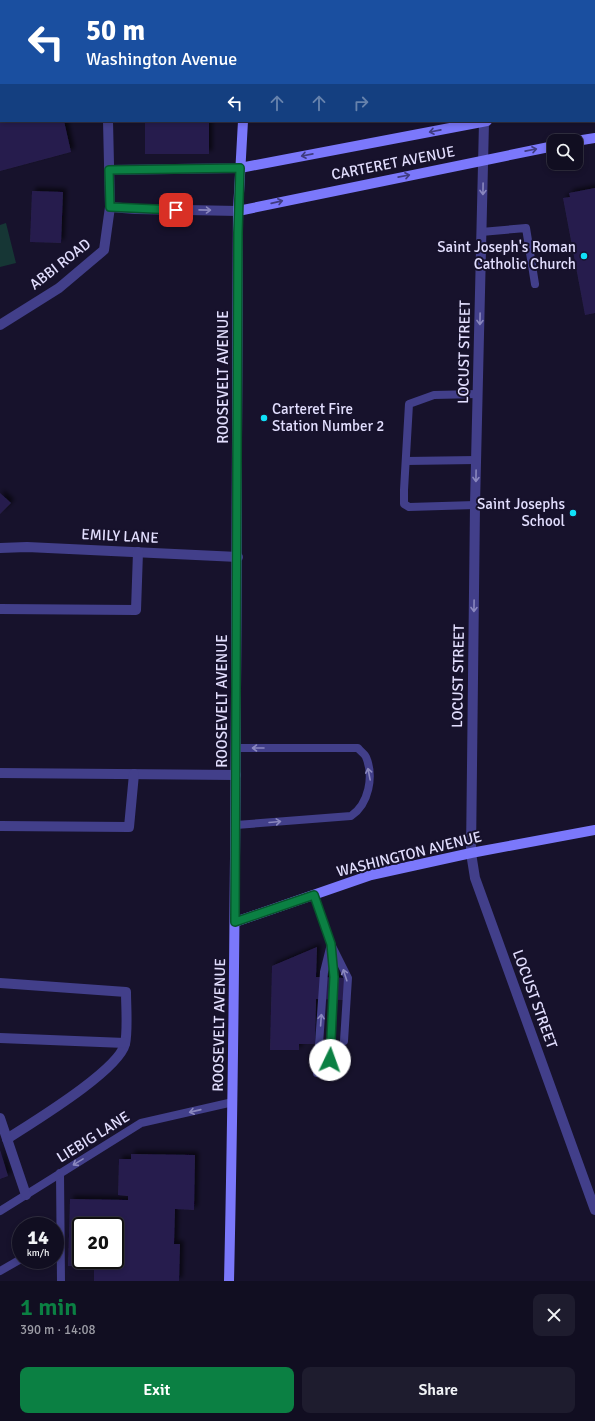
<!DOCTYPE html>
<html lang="en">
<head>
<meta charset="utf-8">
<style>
  :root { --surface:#110e21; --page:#1e1c2e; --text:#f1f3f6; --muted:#9c9ca5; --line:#302e3f; --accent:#0b8043 }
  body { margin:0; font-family:Signika,sans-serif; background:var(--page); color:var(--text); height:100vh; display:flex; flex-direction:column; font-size:15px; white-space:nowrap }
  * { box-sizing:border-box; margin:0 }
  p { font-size:13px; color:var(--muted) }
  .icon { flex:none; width:22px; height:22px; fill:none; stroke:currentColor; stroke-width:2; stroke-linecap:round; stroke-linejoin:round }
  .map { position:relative; height:1281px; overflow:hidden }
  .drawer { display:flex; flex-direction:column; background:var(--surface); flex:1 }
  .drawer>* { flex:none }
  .banner { position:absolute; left:0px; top:0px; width:595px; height:122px; box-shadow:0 2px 6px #0003,0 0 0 1px var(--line); background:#1a4fa0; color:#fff; overflow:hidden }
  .controls { position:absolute; left:547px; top:134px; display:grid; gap:8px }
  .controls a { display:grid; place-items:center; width:36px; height:36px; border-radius:8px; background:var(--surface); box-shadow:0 2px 6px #0003,0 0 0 1px var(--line); font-size:20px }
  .speed { position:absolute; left:12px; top:1217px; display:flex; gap:8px; font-size:20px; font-weight:700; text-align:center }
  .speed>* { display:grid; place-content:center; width:52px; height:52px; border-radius:50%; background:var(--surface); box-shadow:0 2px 6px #0003,0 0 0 1px var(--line); line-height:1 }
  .speed small { font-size:10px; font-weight:400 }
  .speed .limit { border:2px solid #111; border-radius:6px; background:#fff; color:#111 }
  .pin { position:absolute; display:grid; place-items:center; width:34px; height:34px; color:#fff; margin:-17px; border-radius:8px; box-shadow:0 2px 6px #0006 }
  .me { position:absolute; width:44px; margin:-22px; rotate:3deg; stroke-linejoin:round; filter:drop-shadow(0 0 3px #0008) }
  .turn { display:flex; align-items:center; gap:14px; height:84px; padding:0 20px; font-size:18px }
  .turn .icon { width:52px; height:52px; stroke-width:2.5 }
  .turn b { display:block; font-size:28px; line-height:34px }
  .lanes { display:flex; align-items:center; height:38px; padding:0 20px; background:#0003; justify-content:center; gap:20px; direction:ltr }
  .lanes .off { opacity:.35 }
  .round { display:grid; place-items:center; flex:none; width:42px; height:42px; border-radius:8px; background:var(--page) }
  .headline { display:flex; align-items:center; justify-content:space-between; height:68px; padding:0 20px }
  h1 { font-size:24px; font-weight:600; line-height:30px; color:var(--accent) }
  .action { display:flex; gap:8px; margin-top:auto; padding:8px 20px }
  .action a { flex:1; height:46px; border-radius:8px; background:var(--accent); color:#fff; font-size:16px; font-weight:600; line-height:46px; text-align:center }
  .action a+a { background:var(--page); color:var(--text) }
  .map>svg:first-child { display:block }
</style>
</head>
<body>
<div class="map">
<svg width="595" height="1281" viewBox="0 0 595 1281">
  <defs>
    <filter id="shadow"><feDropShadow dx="3.5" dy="-3.5" stdDeviation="2" flood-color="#0009"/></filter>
  </defs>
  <rect width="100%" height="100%" fill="#17122c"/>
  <polygon fill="#163635" points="6,223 16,263 0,267 0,225"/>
  <g fill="#281f4d" fill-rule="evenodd" filter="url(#shadow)">
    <polygon points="0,121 64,121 71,152 0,171"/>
    <rect x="145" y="121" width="64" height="33"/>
    <polygon points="595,188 595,313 585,315 563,198 570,197 569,193"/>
    <polygon points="32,191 63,192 61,243 30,242"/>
    <polygon points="0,493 11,503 0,514"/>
    <polygon points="317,947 316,977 346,978 345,1000 316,999 315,1044 299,1044 299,1050 270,1050 272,966"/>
    <polygon points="0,1150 8,1176 0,1179"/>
    <path d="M 131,1154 L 195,1155 L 194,1210 L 175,1209 L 174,1244 L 180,1244 L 179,1281 L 94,1281 L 94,1266 L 68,1266 L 70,1199 L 128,1200 L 128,1196 L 118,1195 L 119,1159 L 131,1159 ZM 81,1226 L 115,1226 L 115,1260 L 81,1260 Z"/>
  </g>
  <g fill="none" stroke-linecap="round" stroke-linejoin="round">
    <g stroke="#423f8a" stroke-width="8">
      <polyline points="481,232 526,228 535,284"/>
      <polyline points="406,461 476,460"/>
      <polyline points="475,505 409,507 404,504 404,490 409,404 434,395 478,394"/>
      <path d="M 236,825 L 351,816 C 369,804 374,776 366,757 C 365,754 360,751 358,748 L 237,748"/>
      <polyline points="314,895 331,944 348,978 344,1041"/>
      <polyline points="317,1073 324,972 331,944"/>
      <polyline points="329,1073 334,977 332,950"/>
      <polyline points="60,1173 61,1281"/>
      <polyline points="0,1211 141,1123 233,1102"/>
      <polyline points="0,1271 21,1259"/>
    </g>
    <g stroke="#423f8a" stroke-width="10">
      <polyline points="97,0 97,1"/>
      <polyline points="13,1 18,0"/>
      <polyline points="0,4 1,3"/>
      <polyline points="484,122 475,505 471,853 475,878 595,1210"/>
      <polyline points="109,170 240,168"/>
      <polyline points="110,207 135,209 238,211"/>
      <polyline points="0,325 59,288 104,250 110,207 108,121"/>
      <polyline points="0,548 27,547 238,557"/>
      <polyline points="0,609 136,610 138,552"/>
      <polyline points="0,773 236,775"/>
      <polyline points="0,826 129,827 134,774"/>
      <path d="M 0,983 L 126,992 C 126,1006 128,1031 125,1044 C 118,1071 33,1122 7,1139"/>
      <polyline points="0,1038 125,1043"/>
      <polyline points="0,1118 26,1195"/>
    </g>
    <g stroke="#7b78fb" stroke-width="10">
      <polyline points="250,1 250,0"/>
      <polyline points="594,100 595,99"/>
      <polyline points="576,141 595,138"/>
      <polyline points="240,168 487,121"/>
      <polyline points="238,211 554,146"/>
      <polyline points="235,922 371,875 471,853 595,830"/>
      <path d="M 229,1281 C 237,924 236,567 238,211 L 243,121"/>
    </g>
  </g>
  <defs><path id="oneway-shaft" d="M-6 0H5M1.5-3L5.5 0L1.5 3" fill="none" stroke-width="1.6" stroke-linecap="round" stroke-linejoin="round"/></defs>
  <g stroke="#3f3b7f">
    <use href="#oneway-shaft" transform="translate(435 131) rotate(169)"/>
    <use href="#oneway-shaft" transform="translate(531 150) rotate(-11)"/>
    <use href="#oneway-shaft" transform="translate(307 155) rotate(169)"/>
    <use href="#oneway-shaft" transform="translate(404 176) rotate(-11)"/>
    <use href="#oneway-shaft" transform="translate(277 202) rotate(-13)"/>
  </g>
  <g stroke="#8a87be">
    <use href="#oneway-shaft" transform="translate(483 189) rotate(91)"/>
    <use href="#oneway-shaft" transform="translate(205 210) rotate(1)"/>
    <use href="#oneway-shaft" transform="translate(480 319) rotate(91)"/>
    <use href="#oneway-shaft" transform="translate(476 476) rotate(91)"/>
    <use href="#oneway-shaft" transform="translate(474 606) rotate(91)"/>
    <use href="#oneway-shaft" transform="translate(258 748) rotate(180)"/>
    <use href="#oneway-shaft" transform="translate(369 774) rotate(-101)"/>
    <use href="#oneway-shaft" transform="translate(275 822) rotate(-5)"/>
    <use href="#oneway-shaft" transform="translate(345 975) rotate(-108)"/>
    <use href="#oneway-shaft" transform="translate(321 1020) rotate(-86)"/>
    <use href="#oneway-shaft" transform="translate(195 1111) rotate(167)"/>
    <use href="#oneway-shaft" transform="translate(78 1162) rotate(148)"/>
  </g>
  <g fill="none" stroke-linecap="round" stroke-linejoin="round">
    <defs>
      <polyline id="route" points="176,210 110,207 109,170 240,168 238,233 235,922 314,895 331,944 334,977 330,1060"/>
    </defs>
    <use href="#route" stroke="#07532c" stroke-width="10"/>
    <use href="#route" stroke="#0b8043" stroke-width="7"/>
  </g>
  <g fill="#10e1f9" stroke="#17122c" stroke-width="1.5">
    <circle cx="584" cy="256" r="4"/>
    <circle cx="264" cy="418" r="4"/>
    <circle cx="573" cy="513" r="4"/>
  </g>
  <g text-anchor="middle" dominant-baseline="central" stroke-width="4" stroke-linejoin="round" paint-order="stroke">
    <g font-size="15" fill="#e2defe" stroke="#17122c">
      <text transform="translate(393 163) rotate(-11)">CARTERET AVENUE</text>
      <text transform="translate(60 264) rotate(-38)">ABBI ROAD</text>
      <text transform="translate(464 352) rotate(-89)">LOCUST STREET</text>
      <text transform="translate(223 377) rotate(-90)">ROOSEVELT AVENUE</text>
      <text transform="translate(120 536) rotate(3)">EMILY LANE</text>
      <text transform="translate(458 676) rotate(-89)">LOCUST STREET</text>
      <text transform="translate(222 701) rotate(-90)">ROOSEVELT AVENUE</text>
      <text transform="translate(409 854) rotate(-14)">WASHINGTON AVENUE</text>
      <text transform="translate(535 999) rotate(70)">LOCUST STREET</text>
      <text transform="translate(219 1025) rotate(-89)">ROOSEVELT AVENUE</text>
      <text transform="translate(93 1137) rotate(-32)">LIEBIG LANE</text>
    </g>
    <g font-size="15" fill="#e2defe" stroke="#17122c" text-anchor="end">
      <text x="576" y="247">Saint Joseph's Roman<tspan x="576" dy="17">Catholic Church</tspan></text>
      <text x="272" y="409" text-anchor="start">Carteret Fire<tspan x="272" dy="17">Station Number 2</tspan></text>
      <text x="565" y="504">Saint Josephs<tspan x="565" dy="17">School</tspan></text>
    </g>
  </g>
</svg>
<div class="controls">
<a><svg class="icon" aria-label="search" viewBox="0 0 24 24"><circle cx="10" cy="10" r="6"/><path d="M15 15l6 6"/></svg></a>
</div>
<div class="speed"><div>14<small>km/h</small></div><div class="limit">20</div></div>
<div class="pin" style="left:176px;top:210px;background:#d93025"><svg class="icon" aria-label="arrive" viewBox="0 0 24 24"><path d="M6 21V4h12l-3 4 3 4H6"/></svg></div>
<svg class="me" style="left:330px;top:1060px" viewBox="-20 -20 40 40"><circle r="19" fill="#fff"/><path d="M0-13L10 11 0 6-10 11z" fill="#0b8043"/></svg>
<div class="banner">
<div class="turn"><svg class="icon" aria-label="left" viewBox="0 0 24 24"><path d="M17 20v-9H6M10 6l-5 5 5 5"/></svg><div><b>50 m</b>Washington Avenue</div></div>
<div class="lanes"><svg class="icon" aria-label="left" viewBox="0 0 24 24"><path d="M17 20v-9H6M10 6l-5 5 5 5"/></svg><svg class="icon off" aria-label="ahead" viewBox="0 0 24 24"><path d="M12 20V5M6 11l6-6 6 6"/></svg><svg class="icon off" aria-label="ahead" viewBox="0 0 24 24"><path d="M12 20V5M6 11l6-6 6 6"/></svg><svg class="icon off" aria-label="right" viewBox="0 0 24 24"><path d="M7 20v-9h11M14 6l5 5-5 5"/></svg></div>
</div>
</div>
<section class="drawer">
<div class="headline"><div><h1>1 min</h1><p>390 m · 14:08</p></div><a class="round"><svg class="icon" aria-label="close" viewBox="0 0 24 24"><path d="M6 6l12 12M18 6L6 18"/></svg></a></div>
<div class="action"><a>Exit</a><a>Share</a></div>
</section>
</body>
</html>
